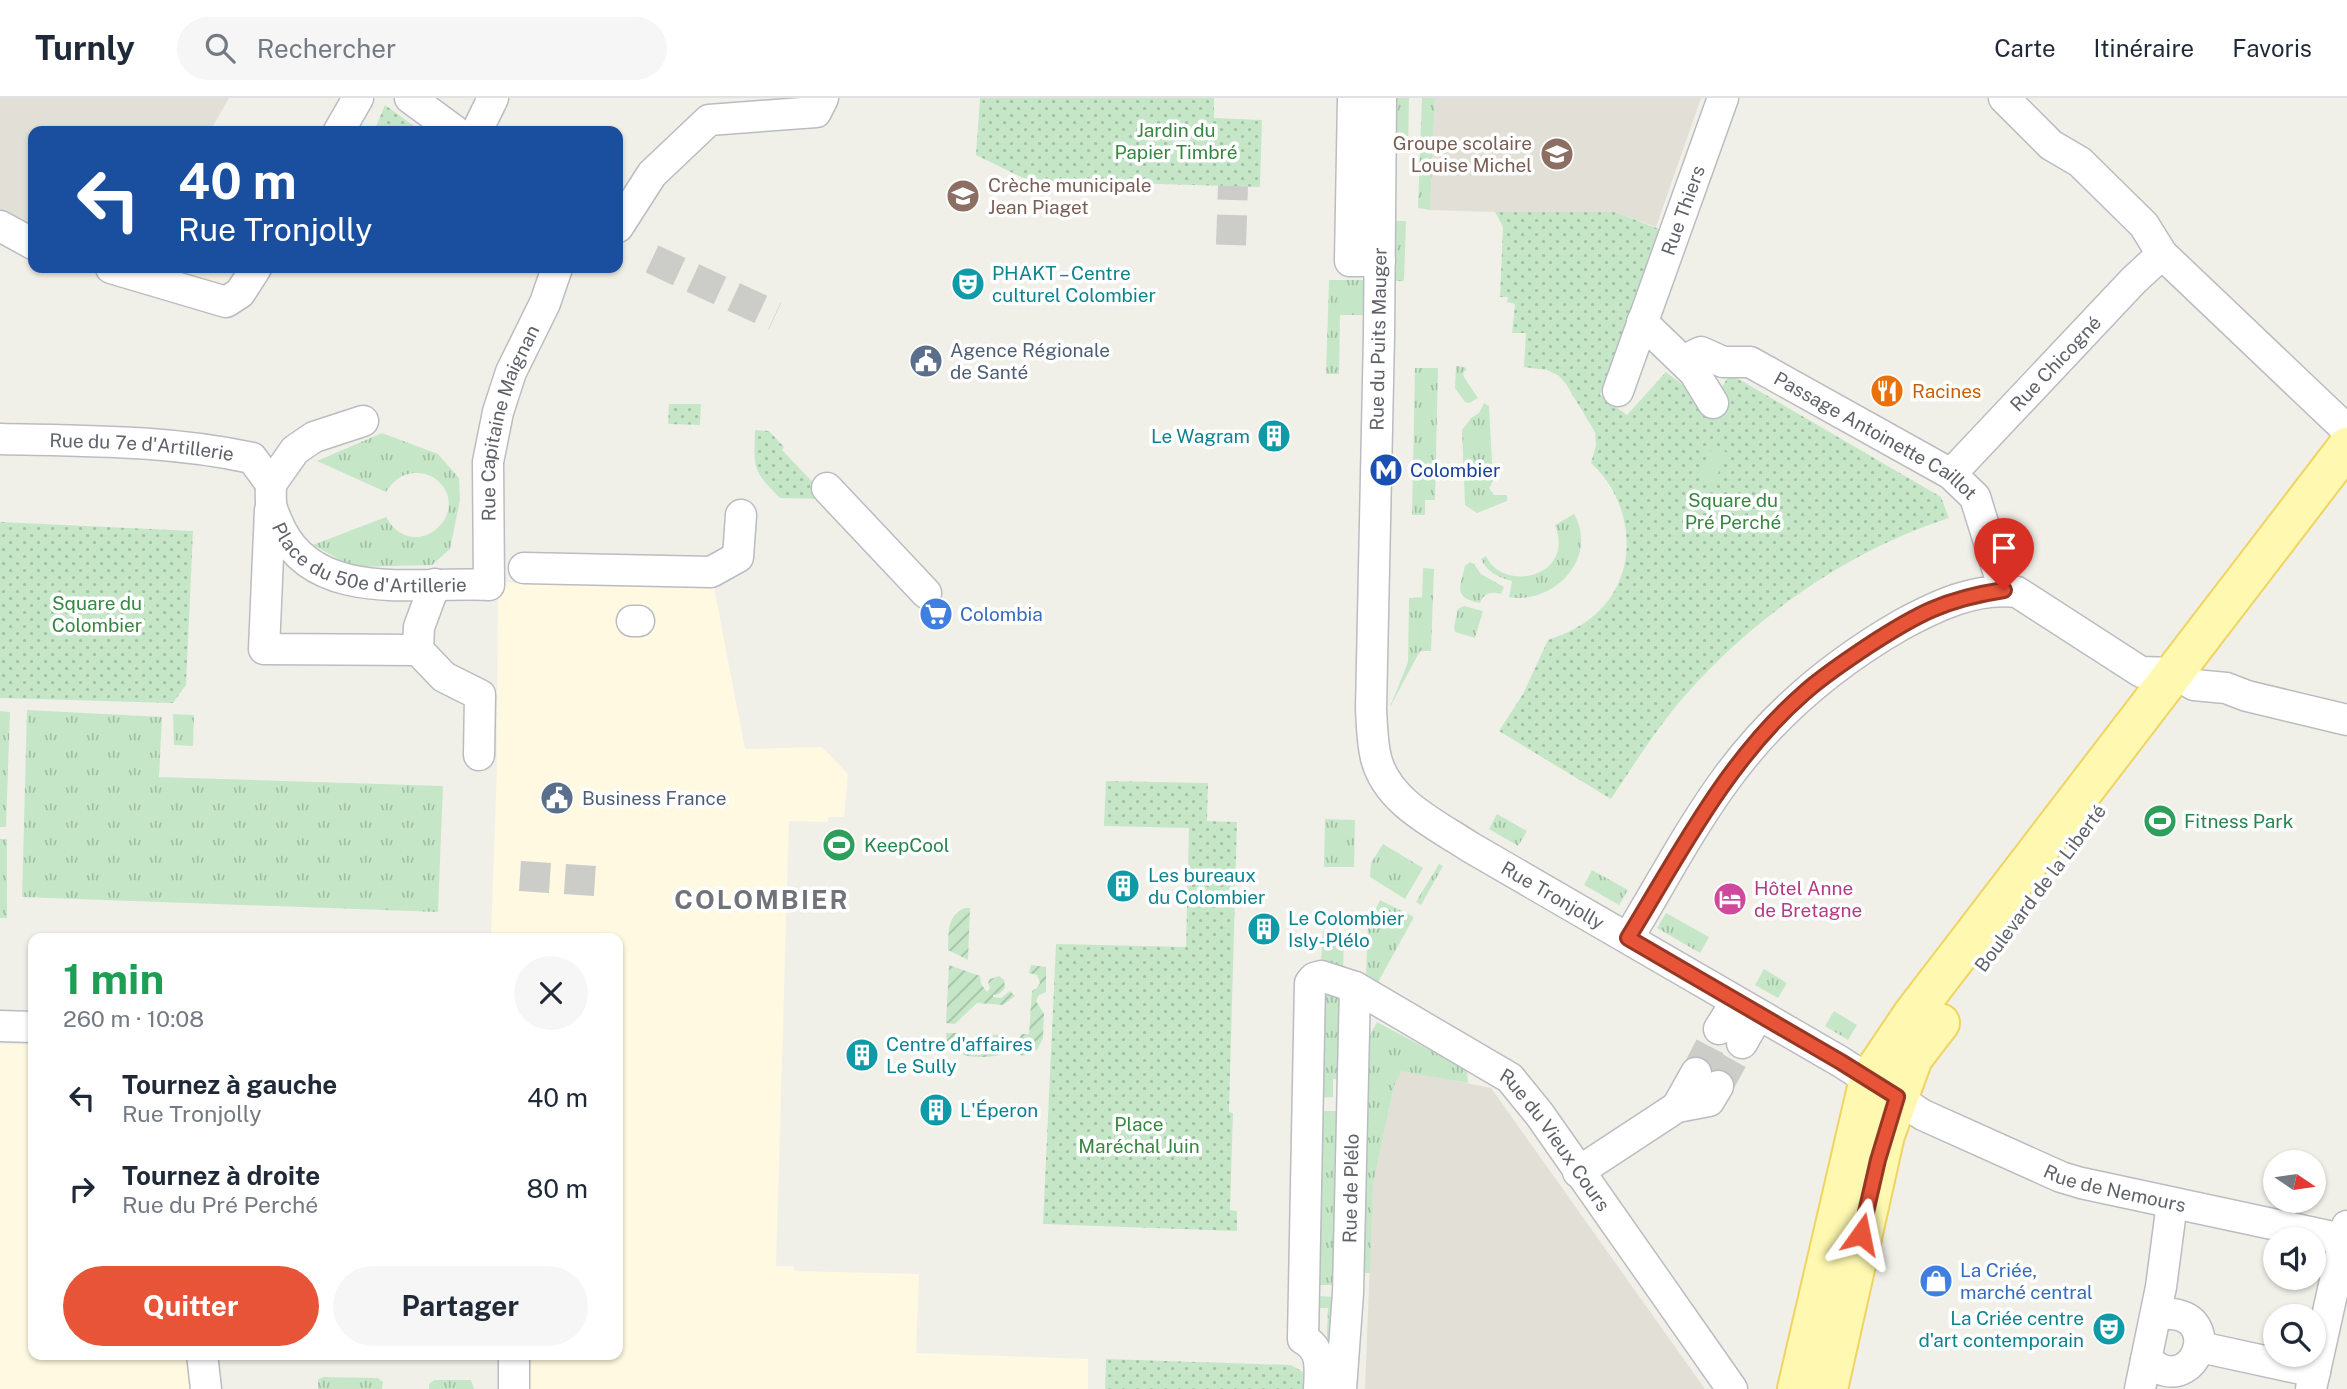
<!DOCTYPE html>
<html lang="fr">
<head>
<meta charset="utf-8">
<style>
  :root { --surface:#fff; --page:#f6f6f7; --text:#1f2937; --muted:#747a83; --line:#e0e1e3; --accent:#e75437 }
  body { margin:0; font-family:"Public Sans",sans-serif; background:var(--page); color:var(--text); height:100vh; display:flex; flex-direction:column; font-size:26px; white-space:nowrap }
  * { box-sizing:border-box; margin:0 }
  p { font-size:23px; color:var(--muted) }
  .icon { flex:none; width:38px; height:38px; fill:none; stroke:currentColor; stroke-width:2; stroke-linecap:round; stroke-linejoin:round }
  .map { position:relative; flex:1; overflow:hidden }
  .drawer { position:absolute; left:28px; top:835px; width:595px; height:427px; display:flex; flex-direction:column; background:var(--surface); border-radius:14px; box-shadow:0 2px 5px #0004 }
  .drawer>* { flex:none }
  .banner { position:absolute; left:28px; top:28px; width:595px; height:147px; border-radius:14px; box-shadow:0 2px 5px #0004; background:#1a4fa0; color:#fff; overflow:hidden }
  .needle { width:46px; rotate:103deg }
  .fabs { position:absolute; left:2263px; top:1052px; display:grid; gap:14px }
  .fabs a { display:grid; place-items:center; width:63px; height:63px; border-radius:50%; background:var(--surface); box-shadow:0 2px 5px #0004; font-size:35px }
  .pin { position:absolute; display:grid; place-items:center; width:60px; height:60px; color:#fff; margin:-72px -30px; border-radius:50% 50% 50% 0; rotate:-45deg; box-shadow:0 0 7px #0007 }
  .pin .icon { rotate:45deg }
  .me { position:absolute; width:77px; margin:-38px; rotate:12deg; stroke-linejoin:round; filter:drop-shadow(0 0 5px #0008) }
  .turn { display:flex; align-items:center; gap:24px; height:147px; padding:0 35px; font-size:32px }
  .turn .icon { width:91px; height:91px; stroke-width:2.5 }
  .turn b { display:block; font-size:49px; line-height:60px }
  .round { display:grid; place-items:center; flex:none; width:74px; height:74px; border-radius:37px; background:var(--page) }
  .summary { display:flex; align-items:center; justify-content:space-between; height:119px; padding:0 35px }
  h1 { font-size:42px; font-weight:700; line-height:52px; color:#1e9e55 }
  .primary-button { display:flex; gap:14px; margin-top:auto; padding:14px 35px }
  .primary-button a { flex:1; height:80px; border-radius:42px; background:var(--accent); color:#fff; font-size:28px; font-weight:700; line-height:80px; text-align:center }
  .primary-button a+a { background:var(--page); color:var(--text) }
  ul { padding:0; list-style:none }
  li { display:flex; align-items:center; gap:21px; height:91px; padding:0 35px }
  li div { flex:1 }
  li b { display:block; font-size:26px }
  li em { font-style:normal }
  header { display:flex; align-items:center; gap:42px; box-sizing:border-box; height:98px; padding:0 35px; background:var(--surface); border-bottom:2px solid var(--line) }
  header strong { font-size:33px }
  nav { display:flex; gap:38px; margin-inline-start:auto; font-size:24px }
  .search { width:490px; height:63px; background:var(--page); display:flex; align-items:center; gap:18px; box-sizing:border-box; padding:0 24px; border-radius:38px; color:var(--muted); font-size:26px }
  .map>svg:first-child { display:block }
</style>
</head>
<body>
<header>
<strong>Turnly</strong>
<div class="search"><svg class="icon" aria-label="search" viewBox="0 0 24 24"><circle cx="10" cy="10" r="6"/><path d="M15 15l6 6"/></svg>Rechercher</div>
<nav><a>Carte</a><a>Itinéraire</a><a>Favoris</a></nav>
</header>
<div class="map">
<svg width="2347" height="1291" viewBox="0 0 2347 1291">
  <defs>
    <pattern id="grass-tufts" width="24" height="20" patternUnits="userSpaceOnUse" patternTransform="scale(1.75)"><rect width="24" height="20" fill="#c5e7c8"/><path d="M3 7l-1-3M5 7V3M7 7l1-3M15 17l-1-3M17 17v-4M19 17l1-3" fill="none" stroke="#a3bfa6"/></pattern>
    <pattern id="park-dots" width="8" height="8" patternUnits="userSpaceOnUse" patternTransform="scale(1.75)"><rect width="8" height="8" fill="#c5e7c8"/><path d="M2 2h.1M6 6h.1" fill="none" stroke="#a3bfa6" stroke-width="1.8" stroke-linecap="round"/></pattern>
    <pattern id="garden-furrows" width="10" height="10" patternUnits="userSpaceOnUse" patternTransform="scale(1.75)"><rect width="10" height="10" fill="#c5e7c8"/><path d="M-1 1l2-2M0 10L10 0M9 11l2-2" fill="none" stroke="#a3bfa6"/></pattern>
  </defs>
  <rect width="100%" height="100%" fill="#f1f0e8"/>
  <g fill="#fef9e0">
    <polygon points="711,474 745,651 822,649 848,676 844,719 828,719 828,724 789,723 776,1168 794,1168 794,1173 919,1176 916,1255 1088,1261 1088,1291 525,1291 525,1257 618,1256 618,840 491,840 497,667 498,484 638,488"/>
    <polygon points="0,946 33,947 33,1256 185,1257 192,1275 192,1291 0,1291"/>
  </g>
  <g fill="#e1dfd6">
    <polygon points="0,0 229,0 210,33 33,33 33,129 0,111"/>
    <polygon points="1435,0 1701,0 1656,129 1615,114 1495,114 1430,112"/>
    <polygon points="1401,972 1491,990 1705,1291 1365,1291 1373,1087 1394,988"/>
  </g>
  <g fill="url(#grass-tufts)">
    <polygon points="1396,0 1409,0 1408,56 1395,55"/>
    <polygon points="1422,0 1435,0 1430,112 1418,110"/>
    <polygon points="1392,123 1406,123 1404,183 1390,183"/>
    <polygon points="1329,182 1366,182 1365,217 1340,217 1339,276 1326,276"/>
    <polygon points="1456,268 1464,269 1467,271 1463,275 1464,279 1478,300 1469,305 1465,304 1455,290"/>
    <polygon points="1415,270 1438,270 1435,402 1425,402 1425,417 1412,417"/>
    <polygon points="1484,305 1489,308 1493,383 1489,390 1494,397 1507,397 1507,403 1477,415 1465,407 1462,332 1471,320 1479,315"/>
    <path d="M 382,335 L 438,356 L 459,380 L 460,402 L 450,451 L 432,467 L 353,469 L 313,447 L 386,419 C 413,467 471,418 440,385 C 434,378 425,375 416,375 C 402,375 393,383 386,394 L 317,363 Z"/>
    <path d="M 1574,416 C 1599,460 1554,507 1509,499 L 1512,483 C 1498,479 1487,474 1481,461 L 1486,458 C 1502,495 1576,480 1555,427 Z"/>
    <path d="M 1470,464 L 1474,466 L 1481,476 L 1504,489 L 1501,496 C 1492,493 1483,495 1480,505 C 1453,500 1460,489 1465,468 Z"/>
    <polygon points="1423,470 1434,471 1431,553 1420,553 1390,609 1408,564 1409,500 1422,499"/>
    <polygon points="1464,508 1483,513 1475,540 1455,534 1454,529 1458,511"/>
    <polygon points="27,612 162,619 159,679 443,688 438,814 22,799"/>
    <polygon points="0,613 10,614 6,729 0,729"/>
    <polygon points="173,616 194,617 193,648 174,647"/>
    <polygon points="1497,716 1527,733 1518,748 1489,731"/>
    <polygon points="1325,721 1355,722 1354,769 1324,769"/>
    <rect x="0" y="741" width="7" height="79"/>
    <polygon points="1383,746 1423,770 1405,801 1370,779 1371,765"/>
    <polygon points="1439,766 1443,768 1421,807 1416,804"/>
    <polygon points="1592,772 1628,792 1619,807 1584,787"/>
    <polygon points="1380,802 1414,819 1377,886 1366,878 1368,827"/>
    <polygon points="1666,815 1709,839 1700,855 1657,830"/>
    <polygon points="1323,833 1344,835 1343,875 1321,863"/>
    <polygon points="1764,871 1787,885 1778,900 1755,887"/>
    <polygon points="1330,893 1346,898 1345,981 1333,981 1333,999 1319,1000 1321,899"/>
    <polygon points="1834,913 1857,927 1848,942 1825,928"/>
    <polygon points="1377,924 1467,972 1468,985 1401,973 1394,988 1373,1087 1370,1175 1363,1175 1368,940"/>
    <polygon points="1319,1013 1346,1013 1341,1187 1314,1187"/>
    <polygon points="1314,1198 1338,1199 1336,1262 1326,1261 1328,1210 1314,1210"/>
    <polygon points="323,1279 378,1280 383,1284 382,1291 318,1291 318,1282"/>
    <polygon points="434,1282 471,1282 474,1291 429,1291 429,1286"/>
  </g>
  <g fill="url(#park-dots)">
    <polygon points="980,0 1214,0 1214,20 1262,22 1260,89 1027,82 976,57"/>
    <polygon points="385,7 421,33 374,33"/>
    <path d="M 1495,114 L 1615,114 L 1659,131 L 1600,297 L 1627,317 L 1666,274 L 1710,308 L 1730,276 L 1941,399 L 1949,420 C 1843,454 1742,527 1672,613 C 1650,641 1631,671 1611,701 L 1499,633 L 1523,596 L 1548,542 C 1568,535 1585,527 1600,512 C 1641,471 1632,402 1591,365 L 1596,347 L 1595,334 L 1566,286 L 1559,278 L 1547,272 L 1524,269 L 1526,235 L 1512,235 L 1515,206 L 1507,204 L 1508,199 L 1500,199 L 1503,129 Z"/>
    <polygon points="669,306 701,306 700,327 668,326"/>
    <path d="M 755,332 L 769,333 L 784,349 L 782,352 L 825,397 L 821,401 L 780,400 C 752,372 754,371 755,332 Z"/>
    <polygon points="0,424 193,433 186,587 173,605 0,600"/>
    <polygon points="1106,683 1208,685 1207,723 1237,724 1229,1014 1233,1015 1230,1112 1237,1113 1237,1133 1043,1126 1056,846 1186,849 1189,730 1104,728"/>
    <polygon points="1106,1261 1291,1267 1303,1274 1306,1291 1105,1291"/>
  </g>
  <g fill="url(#garden-furrows)">
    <path d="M 965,810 L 970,810 L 968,862 L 948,852 C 949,834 946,818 965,810 Z"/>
    <polygon points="949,867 980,878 981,886 987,894 990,890 988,884 990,881 999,878 1004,882 1005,890 999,896 993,897 993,899 1001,900 1010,893 1015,898 1003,907 977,905 955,926 946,925"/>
    <polygon points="1031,867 1046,869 1046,894 1039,897 1036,903 1044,916 1043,940 1037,952 1023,958 1020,957 1016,944 1022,936 1029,936 1032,893 1037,890 1040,885 1037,877 1029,875"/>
    <path d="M 946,935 L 958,935 L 960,945 L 966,947 L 973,946 L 976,936 L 1002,937 L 1001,957 C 982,961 946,962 946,935 Z"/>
  </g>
  <polygon fill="#c5e7c8" points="1714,347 1729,356 1712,386 1697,377"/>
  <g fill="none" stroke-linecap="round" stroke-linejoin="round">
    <g stroke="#ccccc8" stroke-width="30" stroke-dasharray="30 15" stroke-linecap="butt">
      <polyline points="1231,147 1233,88"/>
      <polyline points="652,161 775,218"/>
      <polyline points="520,778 596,783"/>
      <polyline points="1696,975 1719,931"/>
      <polyline points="1718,988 1742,945"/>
    </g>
    <defs>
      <g id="street">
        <polyline points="410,0 455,33"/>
        <polyline points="1353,0 1350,163 1380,163"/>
        <path id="s1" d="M 1381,0 L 1379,237 L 1371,611 C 1372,627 1372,644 1376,660 C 1387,704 1435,726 1470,749 L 1841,964 L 1923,1017 L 2061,1079 L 2081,1085 L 2347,1142"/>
        <polyline points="2004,0 2051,47 2080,64 2144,127 2162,156 2347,332"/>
        <polyline points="339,33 358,0"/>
        <polyline points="477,33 493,0"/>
        <polyline points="0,128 33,146"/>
        <polyline points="618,129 652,76 709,22 816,14 823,0"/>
        <polyline points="111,170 226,204 240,195 256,170"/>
        <polyline points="1642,224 1694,274 1713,305"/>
        <path id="s2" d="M 1683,263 L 1701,254 L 1723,264 L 1750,264 L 1951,376 L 1975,399 L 2004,492"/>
        <path id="s3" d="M 1618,293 L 1723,0"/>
        <path id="s4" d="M 0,341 C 85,343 169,342 252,360 L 271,386"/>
        <path id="s5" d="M 1951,376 L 2133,183 L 2162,156"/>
        <path id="s6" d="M 271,386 C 270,410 271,410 281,432 C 318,506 420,483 489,487 L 488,364 L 498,314 L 511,274 L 545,205 L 557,170"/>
        <polyline points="271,386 295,352 314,339 363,323"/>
        <polyline points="827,390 926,495"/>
        <polyline points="270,412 264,551 418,552"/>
        <polyline points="524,470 711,474 738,459 741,417"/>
        <polyline points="435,486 419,529 418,552 444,579 480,597 479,657"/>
        <polyline points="632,523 639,523"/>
        <path d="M 1628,840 C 1661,786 1691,728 1729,677 C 1775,615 1835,565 1901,527 C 1936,508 1975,489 2017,494 L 2141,574 L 2174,575 L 2194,587 L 2226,590 L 2247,598 L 2347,622"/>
        <polyline points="0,928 33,929"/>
        <polyline points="1719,931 1736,904"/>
        <polyline points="1742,945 1758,917"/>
        <polyline points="1677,1009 1696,975"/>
        <polyline points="1578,1074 1677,1009 1709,1003 1718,988"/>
        <polyline points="2200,1249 2315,1274"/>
        <polyline points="202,1256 206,1291"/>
        <path d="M 2146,1262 C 2151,1265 2156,1269 2160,1271 C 2197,1286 2217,1226 2178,1217 C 2171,1215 2163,1216 2156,1216"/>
        <polyline points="514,1291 514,1256"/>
        <path id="s7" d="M 1319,1291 C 1320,1272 1323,1251 1303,1241 L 1310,885 L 1314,880 L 1321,878 L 1355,889 L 1510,980 L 1540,1017 L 1732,1291"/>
        <path id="s8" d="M 1341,1291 L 1348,1195 L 1355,889"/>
        <polyline points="2140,1291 2161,1189 2172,1105"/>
        <polyline points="2311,1291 2347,1128"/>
      </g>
      <g id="primary">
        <polyline points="1797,1291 1869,981 1912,917 2347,349"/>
        <polyline points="1828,1291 1885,1037 1913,960 1940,925"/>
      </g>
    </defs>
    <use href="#street" stroke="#babcc1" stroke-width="33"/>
    <use href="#primary" stroke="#f0d462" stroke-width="42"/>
    <use href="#street" stroke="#fff" stroke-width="30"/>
    <use href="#primary" stroke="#fef8b0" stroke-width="38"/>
  </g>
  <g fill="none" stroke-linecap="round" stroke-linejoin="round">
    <defs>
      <path id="route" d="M 1861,1136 L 1878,1062 L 1897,999 L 1841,964 L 1628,840 C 1680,755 1727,662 1804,595 C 1824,577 1846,563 1868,548 C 1917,516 1945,501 2004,492"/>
    </defs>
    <use href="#route" stroke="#963724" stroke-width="18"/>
    <use href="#route" stroke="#e75437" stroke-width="12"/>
  </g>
  <defs>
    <symbol id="school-disc" viewBox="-11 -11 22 22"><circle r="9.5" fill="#8d6e63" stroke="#fff"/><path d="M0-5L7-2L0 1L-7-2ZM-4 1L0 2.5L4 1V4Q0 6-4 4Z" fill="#fff"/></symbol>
    <symbol id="theatre-disc" viewBox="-11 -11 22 22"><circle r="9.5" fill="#0f9aa8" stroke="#fff"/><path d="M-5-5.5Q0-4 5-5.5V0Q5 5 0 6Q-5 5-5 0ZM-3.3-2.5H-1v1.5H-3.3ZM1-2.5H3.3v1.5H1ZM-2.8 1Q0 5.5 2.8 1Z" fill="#fff"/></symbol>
    <symbol id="civic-disc" viewBox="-11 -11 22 22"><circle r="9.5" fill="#5c6f8a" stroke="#fff"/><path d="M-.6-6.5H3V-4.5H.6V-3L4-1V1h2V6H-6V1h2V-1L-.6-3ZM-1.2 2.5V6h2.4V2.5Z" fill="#fff"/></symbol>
    <symbol id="restaurant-disc" viewBox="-11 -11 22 22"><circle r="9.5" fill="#e8710a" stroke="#fff"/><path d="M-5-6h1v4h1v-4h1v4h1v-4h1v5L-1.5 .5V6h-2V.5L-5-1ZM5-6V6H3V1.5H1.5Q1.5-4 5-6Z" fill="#fff"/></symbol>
    <symbol id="building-disc" viewBox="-11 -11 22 22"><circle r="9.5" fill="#0f9aa8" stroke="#fff"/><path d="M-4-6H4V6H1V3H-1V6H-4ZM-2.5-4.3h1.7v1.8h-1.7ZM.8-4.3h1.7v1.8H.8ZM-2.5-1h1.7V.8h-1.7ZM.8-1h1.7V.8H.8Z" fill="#fff"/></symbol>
    <symbol id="metro-disc" viewBox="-11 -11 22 22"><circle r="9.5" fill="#1a4fb4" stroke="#fff"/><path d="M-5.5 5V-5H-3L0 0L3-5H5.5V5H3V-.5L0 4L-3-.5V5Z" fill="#fff"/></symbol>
    <symbol id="supermarket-disc" viewBox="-11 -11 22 22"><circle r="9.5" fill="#3f7fe0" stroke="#fff"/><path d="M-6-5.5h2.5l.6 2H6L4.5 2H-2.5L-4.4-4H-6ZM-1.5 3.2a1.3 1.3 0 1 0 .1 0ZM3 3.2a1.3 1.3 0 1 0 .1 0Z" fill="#fff"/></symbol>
    <symbol id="stadium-disc" viewBox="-11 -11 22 22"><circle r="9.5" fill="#2e9e5b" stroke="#fff"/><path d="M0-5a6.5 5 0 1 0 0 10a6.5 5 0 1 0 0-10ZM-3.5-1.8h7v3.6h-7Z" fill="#fff"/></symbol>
    <symbol id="hotel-disc" viewBox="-11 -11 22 22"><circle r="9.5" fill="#d1479c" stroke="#fff"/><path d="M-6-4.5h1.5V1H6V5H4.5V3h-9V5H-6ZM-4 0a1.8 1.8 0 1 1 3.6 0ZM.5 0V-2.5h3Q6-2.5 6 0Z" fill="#fff"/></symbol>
    <symbol id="shop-disc" viewBox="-11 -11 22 22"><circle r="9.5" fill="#3f7fe0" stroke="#fff"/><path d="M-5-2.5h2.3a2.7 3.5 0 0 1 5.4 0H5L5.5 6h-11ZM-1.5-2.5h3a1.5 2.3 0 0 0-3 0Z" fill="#fff"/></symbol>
  </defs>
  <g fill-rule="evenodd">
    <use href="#school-disc" x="1538" y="37" width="38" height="38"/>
    <use href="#school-disc" x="944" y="79" width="38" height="38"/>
    <use href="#theatre-disc" x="949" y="167" width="38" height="38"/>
    <use href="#civic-disc" x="907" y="244" width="38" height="38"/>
    <use href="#restaurant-disc" x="1868" y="274" width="38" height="38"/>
    <use href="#building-disc" x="1255" y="319" width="38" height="38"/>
    <use href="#metro-disc" x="1367" y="353" width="38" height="38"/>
    <use href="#supermarket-disc" x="917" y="497" width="38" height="38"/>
    <use href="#civic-disc" x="538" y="681" width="38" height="38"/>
    <use href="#stadium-disc" x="2141" y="704" width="38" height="38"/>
    <use href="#stadium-disc" x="820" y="728" width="38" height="38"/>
    <use href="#building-disc" x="1104" y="769" width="38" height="38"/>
    <use href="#hotel-disc" x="1711" y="782" width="38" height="38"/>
    <use href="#building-disc" x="1245" y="812" width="38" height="38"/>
    <use href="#building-disc" x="843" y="938" width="38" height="38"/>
    <use href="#building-disc" x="917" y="993" width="38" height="38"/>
    <use href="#shop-disc" x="1917" y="1164" width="38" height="38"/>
    <use href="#theatre-disc" x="2090" y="1212" width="38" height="38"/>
  </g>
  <g text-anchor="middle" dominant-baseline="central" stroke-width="7" stroke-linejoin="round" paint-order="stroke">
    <g font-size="19" fill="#378641" stroke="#fff">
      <text x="1176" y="32">Jardin du<tspan x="1176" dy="22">Papier Timbré</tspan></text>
      <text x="1733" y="402">Square du<tspan x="1733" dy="22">Pré Perché</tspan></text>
      <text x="97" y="505">Square du<tspan x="97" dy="22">Colombier</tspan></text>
      <text x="1139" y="1026">Place<tspan x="1139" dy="22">Maréchal Juin</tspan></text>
    </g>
    <g font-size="19" fill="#785e54" stroke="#fff" text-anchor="end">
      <text x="1532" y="45">Groupe scolaire<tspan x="1532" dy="22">Louise Michel</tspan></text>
      <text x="988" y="87" text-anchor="start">Crèche municipale<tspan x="988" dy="22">Jean Piaget</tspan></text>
    </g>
    <g font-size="19" fill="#5f6268" stroke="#fff">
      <text stroke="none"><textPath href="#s3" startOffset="192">Rue Thiers</textPath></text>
      <text transform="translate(1378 241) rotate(-89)">Rue du Puits Mauger</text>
      <text stroke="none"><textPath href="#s5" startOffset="152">Rue Chicogné</textPath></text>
      <text stroke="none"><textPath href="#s6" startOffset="441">Rue Capitaine Maignan</textPath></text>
      <text stroke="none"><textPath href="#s2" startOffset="217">Passage Antoinette Caillot</textPath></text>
      <text stroke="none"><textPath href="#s4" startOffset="142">Rue du 7e d'Artillerie</textPath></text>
      <text stroke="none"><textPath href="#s6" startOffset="147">Place du 50e d'Artillerie</textPath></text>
      <text transform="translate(2040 790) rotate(-53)">Boulevard de la Liberté</text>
      <text stroke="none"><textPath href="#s1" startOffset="889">Rue Tronjolly</textPath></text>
      <text stroke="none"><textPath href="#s7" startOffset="718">Rue du Vieux Cours</textPath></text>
      <text stroke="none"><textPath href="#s1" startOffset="1526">Rue de Nemours</textPath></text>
      <text stroke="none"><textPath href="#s8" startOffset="201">Rue de Plélo</textPath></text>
    </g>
    <g font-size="19" fill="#0d838f" stroke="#fff" text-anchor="start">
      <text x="992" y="175">PHAKT – Centre<tspan x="992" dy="22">culturel Colombier</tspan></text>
      <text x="1250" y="338" text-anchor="end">Le Wagram</text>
      <text x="1148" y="777">Les bureaux<tspan x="1148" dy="22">du Colombier</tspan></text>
      <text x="1288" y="820">Le Colombier<tspan x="1288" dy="22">Isly-Plélo</tspan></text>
      <text x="886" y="946">Centre d'affaires<tspan x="886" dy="22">Le Sully</tspan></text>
      <text x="960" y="1012">L'Éperon</text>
      <text x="2084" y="1220" text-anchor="end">La Criée centre<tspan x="2084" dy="22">d'art contemporain</tspan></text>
    </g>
    <g font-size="19" fill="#4e5e75" stroke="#fff" text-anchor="start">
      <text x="950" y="252">Agence Régionale<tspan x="950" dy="22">de Santé</tspan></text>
      <text x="582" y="700">Business France</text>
    </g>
    <g font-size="19" fill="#c56008" stroke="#fff" text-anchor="start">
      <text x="1912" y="293">Racines</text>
    </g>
    <g font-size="19" fill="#164399" stroke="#fff" text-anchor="start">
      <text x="1410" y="372">Colombier</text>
    </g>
    <g font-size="19" fill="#366cbe" stroke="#fff" text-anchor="start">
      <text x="960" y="516">Colombia</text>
      <text x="1960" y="1172">La Criée,<tspan x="1960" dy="22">marché central</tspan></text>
    </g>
    <g font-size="19" fill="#27864d" stroke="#fff" text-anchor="start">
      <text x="2184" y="723">Fitness Park</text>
      <text x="864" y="747">KeepCool</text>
    </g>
    <g font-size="19" fill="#b23c85" stroke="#fff" text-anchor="start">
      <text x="1754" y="790">Hôtel Anne<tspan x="1754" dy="22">de Bretagne</tspan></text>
    </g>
    <g font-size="26" font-weight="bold" letter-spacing="2" fill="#70747a" stroke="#fff">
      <text x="762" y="801">COLOMBIER</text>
    </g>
  </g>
</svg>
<div class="fabs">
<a><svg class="needle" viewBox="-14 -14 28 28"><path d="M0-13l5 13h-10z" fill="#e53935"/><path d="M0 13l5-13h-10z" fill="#747a83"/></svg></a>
<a><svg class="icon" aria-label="sound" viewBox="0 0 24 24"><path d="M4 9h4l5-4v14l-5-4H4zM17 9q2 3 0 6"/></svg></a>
<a><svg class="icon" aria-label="search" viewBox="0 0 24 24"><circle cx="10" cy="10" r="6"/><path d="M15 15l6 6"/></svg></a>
</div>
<div class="pin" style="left:2004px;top:492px;background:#d93025"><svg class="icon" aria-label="arrive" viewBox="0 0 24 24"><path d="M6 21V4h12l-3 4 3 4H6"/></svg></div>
<svg class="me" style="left:1861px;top:1136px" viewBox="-20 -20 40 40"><path d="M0-17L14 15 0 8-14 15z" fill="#e75437" stroke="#fff" stroke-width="4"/></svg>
<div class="banner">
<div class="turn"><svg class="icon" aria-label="left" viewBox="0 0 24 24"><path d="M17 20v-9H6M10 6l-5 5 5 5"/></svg><div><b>40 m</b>Rue Tronjolly</div></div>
</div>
<section class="drawer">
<div class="summary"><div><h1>1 min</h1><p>260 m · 10:08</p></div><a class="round"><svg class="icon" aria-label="close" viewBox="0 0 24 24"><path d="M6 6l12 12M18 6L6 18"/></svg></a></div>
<ul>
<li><svg class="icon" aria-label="left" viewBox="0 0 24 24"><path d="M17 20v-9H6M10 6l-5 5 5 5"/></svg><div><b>Tournez à gauche</b><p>Rue Tronjolly</p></div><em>40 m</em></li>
<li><svg class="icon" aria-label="right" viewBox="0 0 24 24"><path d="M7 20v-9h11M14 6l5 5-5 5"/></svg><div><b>Tournez à droite</b><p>Rue du Pré Perché</p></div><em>80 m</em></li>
</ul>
<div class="primary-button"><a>Quitter</a><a>Partager</a></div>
</section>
</div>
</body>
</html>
